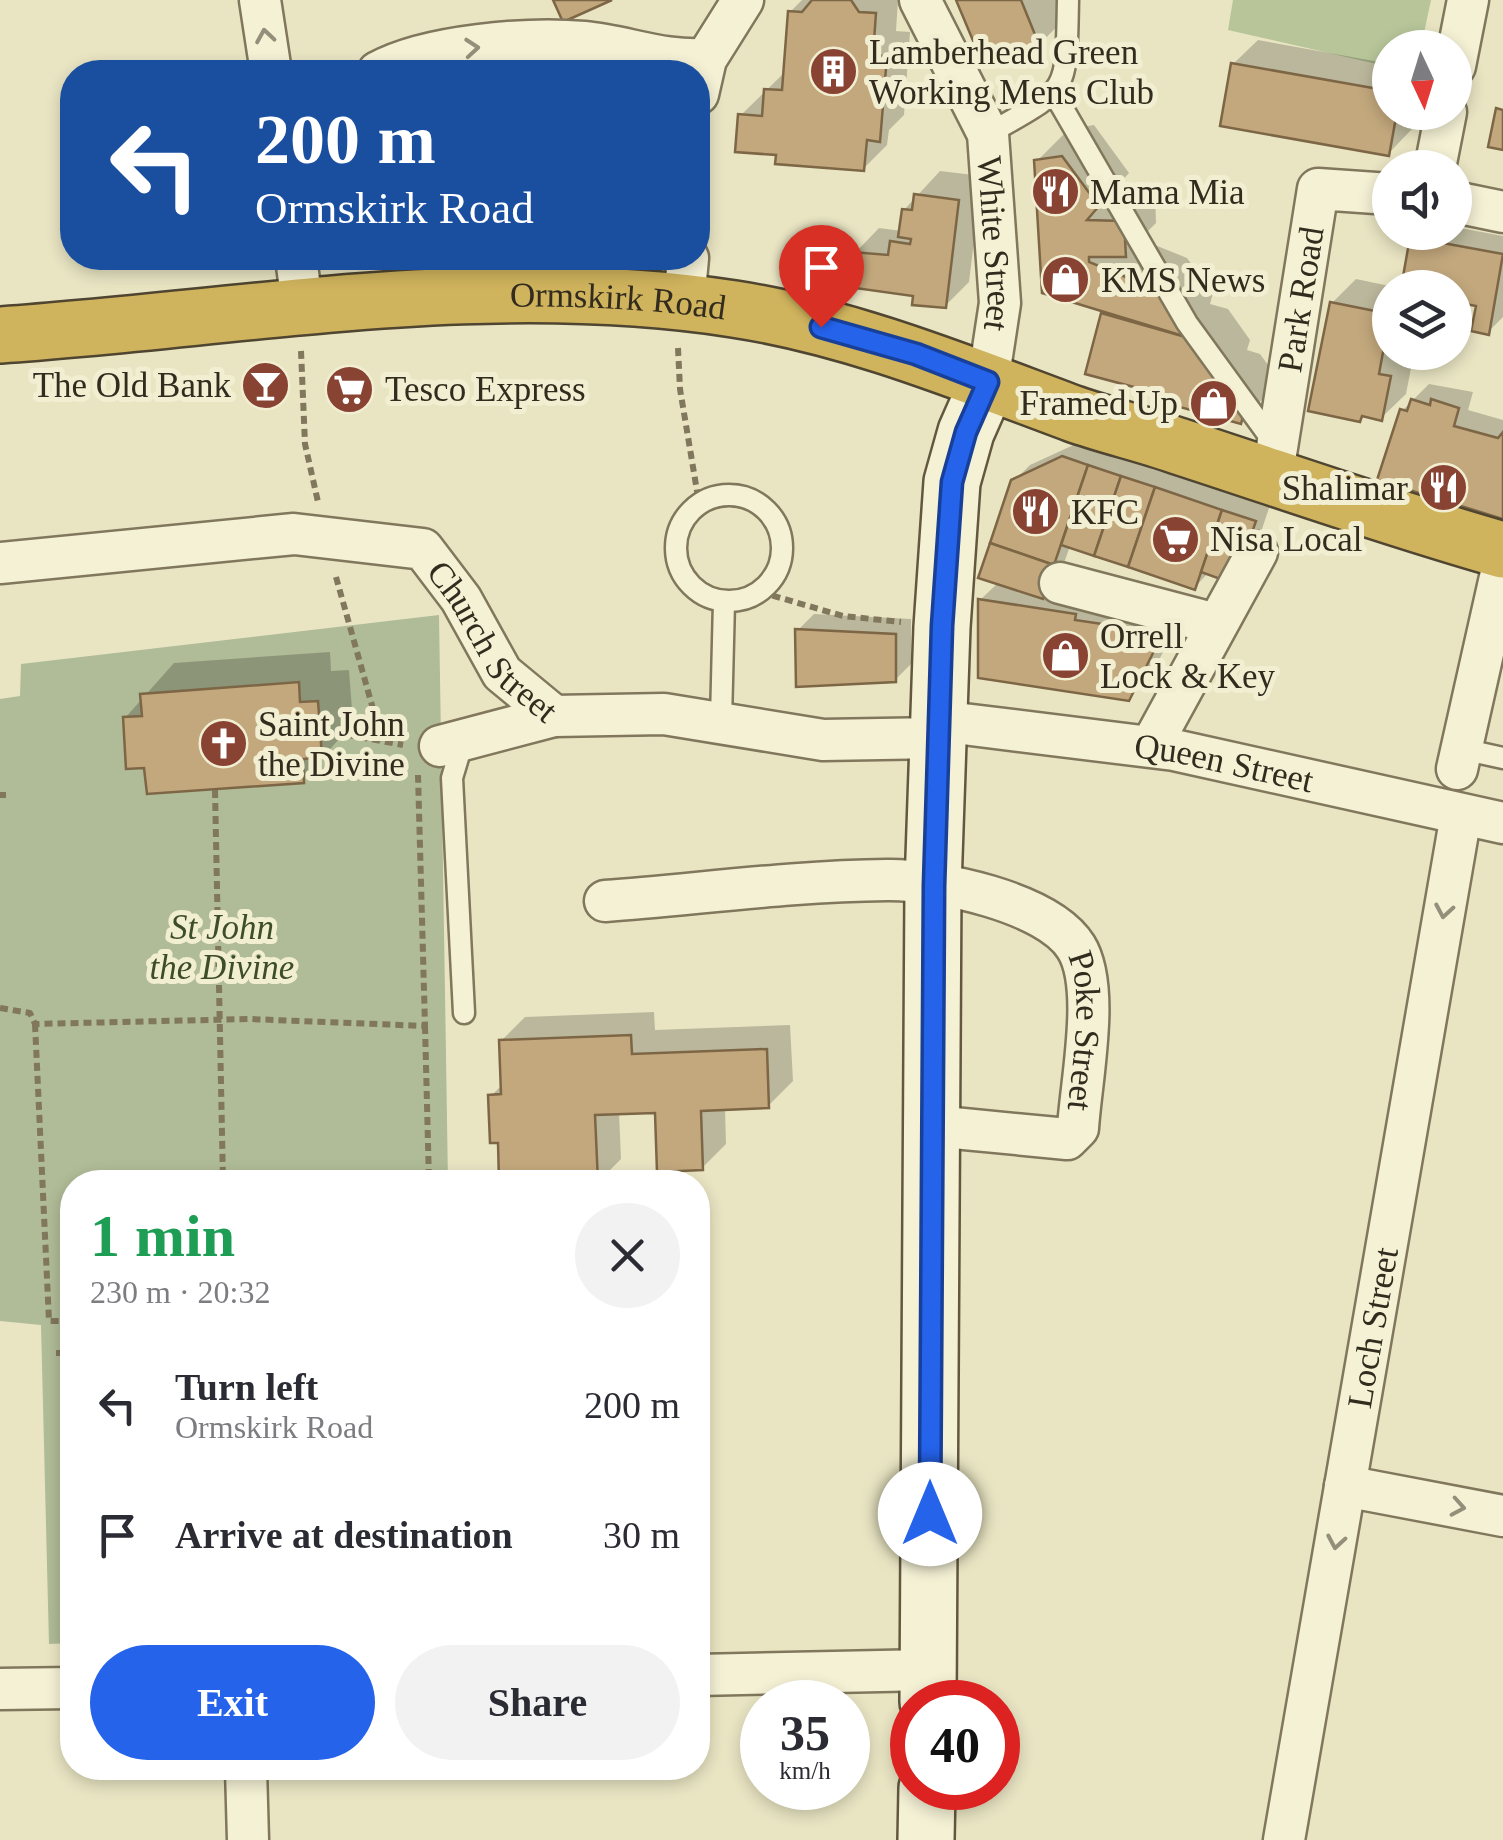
<!DOCTYPE html>
<html lang="en">
<head>
<meta charset="utf-8">
<style>
  :root { --surface:#fff; --page:#f2f2f3; --text:#2b2b33; --muted:#7c7c81; --accent:#2563eb }
  body { margin:0; font-family:Georgia,serif; background:var(--page); color:var(--text); height:100vh; display:flex; flex-direction:column; font-size:38px; white-space:nowrap }
  * { box-sizing:border-box; margin:0 }
  p { font-size:32px; color:var(--muted) }
  .icon { flex:none; width:55px; height:55px; fill:none; stroke:currentColor; stroke-width:2; stroke-linecap:round; stroke-linejoin:round }
  .map { position:relative; flex:1; overflow:hidden }
  .panel { position:absolute; left:60px; top:1170px; width:650px; height:610px; display:flex; flex-direction:column; background:var(--surface); border-radius:40px; box-shadow:0 5px 15px #0003 }
  .panel>* { flex:none }
  .guide { position:absolute; left:60px; top:60px; width:650px; height:210px; border-radius:40px; box-shadow:0 5px 15px #0003; background:#1a4fa0; color:#fff; overflow:hidden }
  .needle { width:65px; rotate:176deg }
  .fabs { position:absolute; left:1372px; top:30px; display:grid; gap:20px }
  .fabs a { display:grid; place-items:center; width:100px; height:100px; border-radius:50%; background:var(--surface); box-shadow:0 5px 15px #0003; font-size:50px }
  .speed { position:absolute; left:740px; top:1680px; display:flex; gap:20px; font-size:50px; font-weight:700; text-align:center }
  .speed>* { display:grid; place-content:center; width:130px; height:130px; border-radius:50%; background:var(--surface); box-shadow:0 5px 15px #0003; line-height:1 }
  .speed small { font-size:25px; font-weight:400 }
  .speed .limit { border:15px solid #d22; background:#fff; color:#111 }
  .pin { position:absolute; display:grid; place-items:center; width:85px; height:85px; color:#fff; margin:-102px -42px; border-radius:50% 50% 50% 0; rotate:-45deg; box-shadow:0 0 10px #0007 }
  .pin .icon { rotate:45deg }
  .me { position:absolute; width:110px; margin:-55px; rotate:0deg; stroke-linejoin:round; filter:drop-shadow(0 0 8px #0008) }
  .turn { display:flex; align-items:center; gap:35px; height:210px; padding:0 30px; font-size:45px }
  .turn .icon { width:130px; height:130px; stroke-width:2.5 }
  .turn b { display:block; font-size:70px; line-height:85px }
  .round { display:grid; place-items:center; flex:none; width:105px; height:105px; border-radius:52px; background:var(--page) }
  .overview { display:flex; align-items:center; justify-content:space-between; height:170px; padding:0 30px }
  h1 { font-size:60px; font-weight:800; line-height:75px; color:#1e9e55 }
  .cta { display:flex; gap:20px; margin-top:auto; padding:20px 30px }
  .cta a { flex:1; height:115px; border-radius:60px; background:var(--accent); color:#fff; font-size:40px; font-weight:800; line-height:115px; text-align:center }
  .cta a+a { background:var(--page); color:var(--text) }
  ul { padding:0; list-style:none }
  li { display:flex; align-items:center; gap:30px; height:130px; padding:0 30px }
  li div { flex:1 }
  li b { display:block; font-size:38px }
  li em { font-style:normal }
  .map>svg:first-child { display:block }
</style>
</head>
<body>
<div class="map">
<svg width="1503" height="1840" viewBox="0 0 1503 1840">
  <rect width="100%" height="100%" fill="#e9e5c3"/>
  <polygon fill="#b7c599" points="1233,0 1431,0 1421,47 1390,48 1390,67 1228,30"/>
  <polygon fill="#b0bb97" points="439,615 448,1182 72,1182 72,1643 49,1644 41,1325 0,1321 0,699 20,696 21,664"/>
  <g fill="#0003" fill-rule="evenodd">
    <polygon points="802,0 898,0 896,31 910,32 904,115 889,130 887,145 863,169 778,153 741,115 786,71 790,12"/>
    <polygon points="959,0 1065,0 1070,13 1039,45"/>
    <polygon points="1258,40 1390,64 1390,112 1416,112 1412,129 1388,154 1233,64"/>
    <path d="M 1094,125 L 1129,173 L 1115,189 L 1155,190 L 1156,223 L 1140,239 L 1187,258 L 1213,293 L 1210,304 L 1228,309 L 1250,340 L 1247,350 L 1260,354 L 1276,376 L 1272,390 L 1240,421 L 1163,393 L 1088,372 L 1104,311 L 1037,161 L 1069,129 ZM 1131,277 L 1168,291 L 1166,296 L 1131,282 Z"/>
    <polygon points="940,171 982,176 969,282 945,306 915,293 855,253 879,228 902,231 904,210"/>
    <polygon points="1455,227 1503,236 1503,317 1488,332 1479,304 1455,299 1455,288 1412,239 1418,232 1455,232"/>
    <polygon points="1356,279 1399,288 1390,288 1390,352 1414,353 1406,394 1381,418 1364,414 1360,419 1332,303"/>
    <polygon points="1429,384 1473,392 1468,410 1503,420 1503,516 1402,411"/>
    <polygon points="1080,442 1270,505 1250,565 1209,572 1195,587 1070,546 1058,580 1184,610 1152,674 1128,698 980,600 999,582 1013,482 1030,465"/>
    <polygon points="814,614 911,619 911,664 895,680 798,630"/>
    <polygon points="330,652 331,671 349,670 353,723 303,780 147,765 125,718 174,663"/>
    <polygon points="654,1012 655,1030 790,1025 793,1081 768,1106 725,1107 726,1144 702,1168 657,1110 619,1112 621,1159 609,1171 610,1182 502,1182 500,1140 491,1096 503,1084 501,1041 525,1017"/>
  </g>
  <g fill="#c3a87d" stroke="#7d6645" stroke-width="2.5">
    <polygon points="553,0 612,0 563,22"/>
    <polygon points="812,0 851,0 859,12 876,13 873,55 887,56 880,142 867,140 864,171 775,164 776,155 735,152 738,114 762,116 764,89 782,90 788,11 802,12"/>
    <polygon points="956,0 1021,0 1040,47 982,62"/>
    <polygon points="1231,63 1390,91 1390,112 1397,112 1389,156 1220,126"/>
    <polygon points="1496,108 1503,110 1503,150 1488,147"/>
    <polygon points="1062,156 1099,206 1087,220 1124,221 1126,257 1089,257 1089,262 1155,289 1183,326 1180,335 1042,293 1034,160"/>
    <polygon points="914,194 959,200 946,308 912,305 913,296 848,287 853,252 888,255 890,241 910,244 911,239 898,237 902,209 912,210"/>
    <polygon points="1410,237 1503,254 1489,335 1471,331 1476,306 1455,302 1455,288 1401,288"/>
    <polygon points="1330,302 1390,314 1379,374 1391,376 1382,421 1362,416 1360,422 1308,411"/>
    <polygon points="1101,313 1196,340 1219,373 1217,381 1228,385 1245,409 1241,424 1158,401 1160,394 1085,374"/>
    <polygon points="1411,399 1430,405 1431,399 1459,408 1454,426 1498,438 1503,432 1503,519 1377,480 1400,409 1407,411"/>
    <polygon points="1062,456 1088,465 1054,565 990,543 1011,480"/>
    <polygon points="1088,465 1121,476 1094,556 1061,545"/>
    <polygon points="1121,476 1155,487 1128,567 1094,556"/>
    <polygon points="1155,487 1222,510 1195,590 1128,567"/>
    <polygon points="1222,510 1256,521 1234,584 1201,572"/>
    <polygon points="990,543 1054,565 1043,599 978,578"/>
    <polygon points="978,599 1076,614 1075,620 1163,633 1129,701 978,678"/>
    <polygon points="795,629 896,634 896,682 796,687"/>
    <polygon points="299,682 300,702 318,701 322,757 303,759 304,783 147,794 144,768 126,769 123,717 142,716 140,694"/>
    <polygon points="631,1035 632,1054 767,1049 769,1108 701,1111 703,1170 657,1172 655,1113 595,1115 598,1182 499,1182 498,1143 490,1143 488,1095 501,1094 499,1040"/>
  </g>
  <g fill="none" stroke-linecap="round" stroke-linejoin="round">
    <defs>
      <g id="lane">
        <polyline points="1055,95 1187,323 1277,447"/>
        <path d="M 988,134 C 1070,87 1066,96 1068,0"/>
        <circle cx="729" cy="548" r="53"/>
        <polyline points="721,720 724,602"/>
        <polyline points="463,741 452,778 464,1013"/>
        <polyline points="1462,749 1503,758"/>
      </g>
      <g id="street">
        <polyline points="260,0 271,72"/>
        <path id="s1" d="M 920,0 L 988,134 L 1000,303 L 988,382"/>
        <polyline points="1455,66 1468,0"/>
        <path d="M 378,72 C 427,45 528,37 584,42 C 626,46 663,62 706,59"/>
        <polyline points="698,94 706,59 743,0"/>
        <polyline points="1435,168 1446,112"/>
        <polyline points="1455,202 1503,212"/>
        <polyline points="296,258 302,303"/>
        <polyline points="684,302 688,258"/>
        <path id="s2" d="M 1272,479 L 1318,189 L 1390,194"/>
        <path id="s3" d="M 0,563 L 294,534 L 423,549 L 461,599 L 502,673 L 554,716 L 664,714 L 823,740 L 938,738"/>
        <polyline points="1060,583 1216,624"/>
        <path id="s4" d="M 939,721 L 1174,750 L 1503,823"/>
        <polyline points="440,746 554,716"/>
        <polyline points="1151,746 1257,552"/>
        <polyline points="1457,769 1503,564"/>
        <path id="s5" d="M 605,901 C 698,894 793,881 887,880 C 937,879 1048,902 1076,947 C 1101,987 1081,1080 1078,1128 L 1067,1139 L 933,1126"/>
        <polyline points="1345,1486 1503,1516"/>
        <polyline points="698,1675 928,1670"/>
        <polyline points="0,1689 72,1688"/>
        <polyline points="246,1768 248,1840"/>
        <path id="s6" d="M 1284,1840 L 1461,815"/>
      </g>
      <g id="secondary">
        <polyline points="928,1702 933,886 942,627 952,482 966,432 988,382"/>
        <polyline points="926,1840 927,1788"/>
      </g>
      <g id="highway">
        <path id="s7" d="M 0,335 C 247,318 485,271 734,309 C 852,327 963,373 1074,414 C 1108,426 1144,434 1178,446 C 1286,481 1393,519 1503,550"/>
      </g>
    </defs>
    <use href="#lane" stroke="#81775c" stroke-width="25"/>
    <use href="#street" stroke="#81775c" stroke-width="45"/>
    <use href="#secondary" stroke="#63583f" stroke-width="60"/>
    <use href="#highway" stroke="#4f4530" stroke-width="60"/>
    <g stroke="#81775c" stroke-width="6" stroke-dasharray="8 5" stroke-linecap="butt">
      <polyline points="678,348 680,389 699,503"/>
      <polyline points="301,351 305,444 318,502"/>
      <polyline points="336,577 382,741"/>
      <polyline points="760,592 843,616 901,622"/>
      <polyline points="321,730 403,745"/>
      <polyline points="215,790 223,1182"/>
      <polyline points="0,795 6,795"/>
      <polyline points="0,1008 30,1013 35,1024 250,1019 425,1026 418,775"/>
      <polyline points="35,1024 49,1321 72,1321"/>
      <polyline points="425,1026 429,1182"/>
      <polyline points="56,1353 72,1353"/>
    </g>
    <use href="#lane" stroke="#f4f1d5" stroke-width="20"/>
    <use href="#street" stroke="#f4f1d5" stroke-width="40"/>
    <use href="#secondary" stroke="#f4f1d5" stroke-width="55"/>
    <use href="#highway" stroke="#cfb35d" stroke-width="55"/>
  </g>
  <defs><path id="oneway-chevron" d="M-2-3.5L2.5 0L-2 3.5" fill="none" stroke-width="1.6" stroke-linecap="round" stroke-linejoin="round" transform="scale(2.5)"/></defs>
  <g stroke="#948e7a">
    <use href="#oneway-chevron" transform="translate(265 36) rotate(-99)"/>
    <use href="#oneway-chevron" transform="translate(472 48) rotate(-5)"/>
    <use href="#oneway-chevron" transform="translate(1444 911) rotate(100)"/>
    <use href="#oneway-chevron" transform="translate(1458 1507) rotate(10)"/>
    <use href="#oneway-chevron" transform="translate(1336 1542) rotate(100)"/>
  </g>
  <g fill="none" stroke-linecap="round" stroke-linejoin="round">
    <defs>
      <polyline id="route" points="821,327 916,354 988,382 966,432 952,482 942,626 934,886 930,1514"/>
    </defs>
    <use href="#route" stroke="#184099" stroke-width="25"/>
    <use href="#route" stroke="#2563eb" stroke-width="18"/>
  </g>
  <defs>
    <symbol id="building-disc" viewBox="-11 -11 22 22"><circle r="9.5" fill="#894333" stroke="#f1eed2"/><path d="M-4-6H4V6H1V3H-1V6H-4ZM-2.5-4.3h1.7v1.8h-1.7ZM.8-4.3h1.7v1.8H.8ZM-2.5-1h1.7V.8h-1.7ZM.8-1h1.7V.8H.8Z" fill="#fff"/></symbol>
    <symbol id="restaurant-disc" viewBox="-11 -11 22 22"><circle r="9.5" fill="#894333" stroke="#f1eed2"/><path d="M-5-6h1v4h1v-4h1v4h1v-4h1v5L-1.5 .5V6h-2V.5L-5-1ZM5-6V6H3V1.5H1.5Q1.5-4 5-6Z" fill="#fff"/></symbol>
    <symbol id="shop-disc" viewBox="-11 -11 22 22"><circle r="9.5" fill="#894333" stroke="#f1eed2"/><path d="M-5-2.5h2.3a2.7 3.5 0 0 1 5.4 0H5L5.5 6h-11ZM-1.5-2.5h3a1.5 2.3 0 0 0-3 0Z" fill="#fff"/></symbol>
    <symbol id="bar-disc" viewBox="-11 -11 22 22"><circle r="9.5" fill="#894333" stroke="#f1eed2"/><path d="M-6-5H6L.8 .8V4.5H3.5V6h-7V4.5H-.8V.8Z" fill="#fff"/></symbol>
    <symbol id="supermarket-disc" viewBox="-11 -11 22 22"><circle r="9.5" fill="#894333" stroke="#f1eed2"/><path d="M-6-5.5h2.5l.6 2H6L4.5 2H-2.5L-4.4-4H-6ZM-1.5 3.2a1.3 1.3 0 1 0 .1 0ZM3 3.2a1.3 1.3 0 1 0 .1 0Z" fill="#fff"/></symbol>
    <symbol id="church-disc" viewBox="-11 -11 22 22"><circle r="9.5" fill="#894333" stroke="#f1eed2"/><path d="M-1.2-6h2.4v3.5h3.3v2.4h-3.3V6h-2.4V-.1h-3.3v-2.4h3.3Z" fill="#fff"/></symbol>
  </defs>
  <g fill-rule="evenodd">
    <use href="#building-disc" x="806" y="44" width="55" height="55"/>
    <use href="#restaurant-disc" x="1028" y="164" width="55" height="55"/>
    <use href="#shop-disc" x="1038" y="252" width="55" height="55"/>
    <use href="#bar-disc" x="238" y="358" width="55" height="55"/>
    <use href="#supermarket-disc" x="322" y="362" width="55" height="55"/>
    <use href="#shop-disc" x="1186" y="376" width="55" height="55"/>
    <use href="#restaurant-disc" x="1416" y="460" width="55" height="55"/>
    <use href="#restaurant-disc" x="1008" y="484" width="55" height="55"/>
    <use href="#supermarket-disc" x="1148" y="512" width="55" height="55"/>
    <use href="#shop-disc" x="1038" y="628" width="55" height="55"/>
    <use href="#church-disc" x="196" y="716" width="55" height="55"/>
  </g>
  <g text-anchor="middle" dominant-baseline="central" stroke-width="10" stroke-linejoin="round" paint-order="stroke">
    <g font-size="35" fill="#332c1e" stroke="#f1eed2" text-anchor="start">
      <text x="869" y="52">Lamberhead Green<tspan x="869" dy="40">Working Mens Club</tspan></text>
      <text x="1090" y="192">Mama Mia</text>
      <text x="1101" y="280">KMS News</text>
      <text x="231" y="385" text-anchor="end">The Old Bank</text>
      <text x="385" y="389">Tesco Express</text>
      <text x="1178" y="403" text-anchor="end">Framed Up</text>
      <text x="1408" y="488" text-anchor="end">Shalimar</text>
      <text x="1071" y="512">KFC</text>
      <text x="1210" y="539">Nisa Local</text>
      <text x="1100" y="636">Orrell<tspan x="1100" dy="40">Lock &amp; Key</tspan></text>
      <text x="258" y="724">Saint John<tspan x="258" dy="40">the Divine</tspan></text>
    </g>
    <g font-size="35" fill="#332c1e" stroke="#f1eed2">
      <text stroke="none"><textPath href="#s1" startOffset="260">White Street</textPath></text>
      <text stroke="none"><textPath href="#s2" startOffset="182">Park Road</textPath></text>
      <text stroke="none"><textPath href="#s7" startOffset="620">Ormskirk Road</textPath></text>
      <text stroke="none"><textPath href="#s3" startOffset="542">Church Street</textPath></text>
      <text stroke="none"><textPath href="#s4" startOffset="288">Queen Street</textPath></text>
      <text stroke="none"><textPath href="#s5" startOffset="575">Poke Street</textPath></text>
      <text stroke="none"><textPath href="#s6" startOffset="520">Loch Street</textPath></text>
    </g>
    <g font-size="35" font-style="italic" fill="#3c4d27" stroke="#f1eed2">
      <text x="222" y="927">St John<tspan x="222" dy="40">the Divine</tspan></text>
    </g>
  </g>
</svg>
<div class="fabs">
<a><svg class="needle" viewBox="-14 -14 28 28"><path d="M0-13l5 13h-10z" fill="#e53935"/><path d="M0 13l5-13h-10z" fill="#7c7c81"/></svg></a>
<a><svg class="icon" aria-label="sound" viewBox="0 0 24 24"><path d="M4 9h4l5-4v14l-5-4H4zM17 9q2 3 0 6"/></svg></a>
<a><svg class="icon" aria-label="layers" viewBox="0 0 24 24"><path d="M12 4l9 5-9 5-9-5zM3 14l9 5 9-5"/></svg></a>
</div>
<div class="speed"><div>35<small>km/h</small></div><div class="limit">40</div></div>
<div class="pin" style="left:821px;top:327px;background:#d93025"><svg class="icon" aria-label="arrive" viewBox="0 0 24 24"><path d="M6 21V4h12l-3 4 3 4H6"/></svg></div>
<svg class="me" style="left:930px;top:1514px" viewBox="-20 -20 40 40"><circle r="19" fill="#fff"/><path d="M0-13L10 11 0 6-10 11z" fill="#2563eb"/></svg>
<div class="guide">
<div class="turn"><svg class="icon" aria-label="left" viewBox="0 0 24 24"><path d="M17 20v-9H6M10 6l-5 5 5 5"/></svg><div><b>200 m</b>Ormskirk Road</div></div>
</div>
<section class="panel">
<div class="overview"><div><h1>1 min</h1><p>230 m · 20:32</p></div><a class="round"><svg class="icon" aria-label="close" viewBox="0 0 24 24"><path d="M6 6l12 12M18 6L6 18"/></svg></a></div>
<ul>
<li><svg class="icon" aria-label="left" viewBox="0 0 24 24"><path d="M17 20v-9H6M10 6l-5 5 5 5"/></svg><div><b>Turn left</b><p>Ormskirk Road</p></div><em>200 m</em></li>
<li><svg class="icon" aria-label="arrive" viewBox="0 0 24 24"><path d="M6 21V4h12l-3 4 3 4H6"/></svg><div><b>Arrive at destination</b></div><em>30 m</em></li>
</ul>
<div class="cta"><a>Exit</a><a>Share</a></div>
</section>
</div>
</body>
</html>
